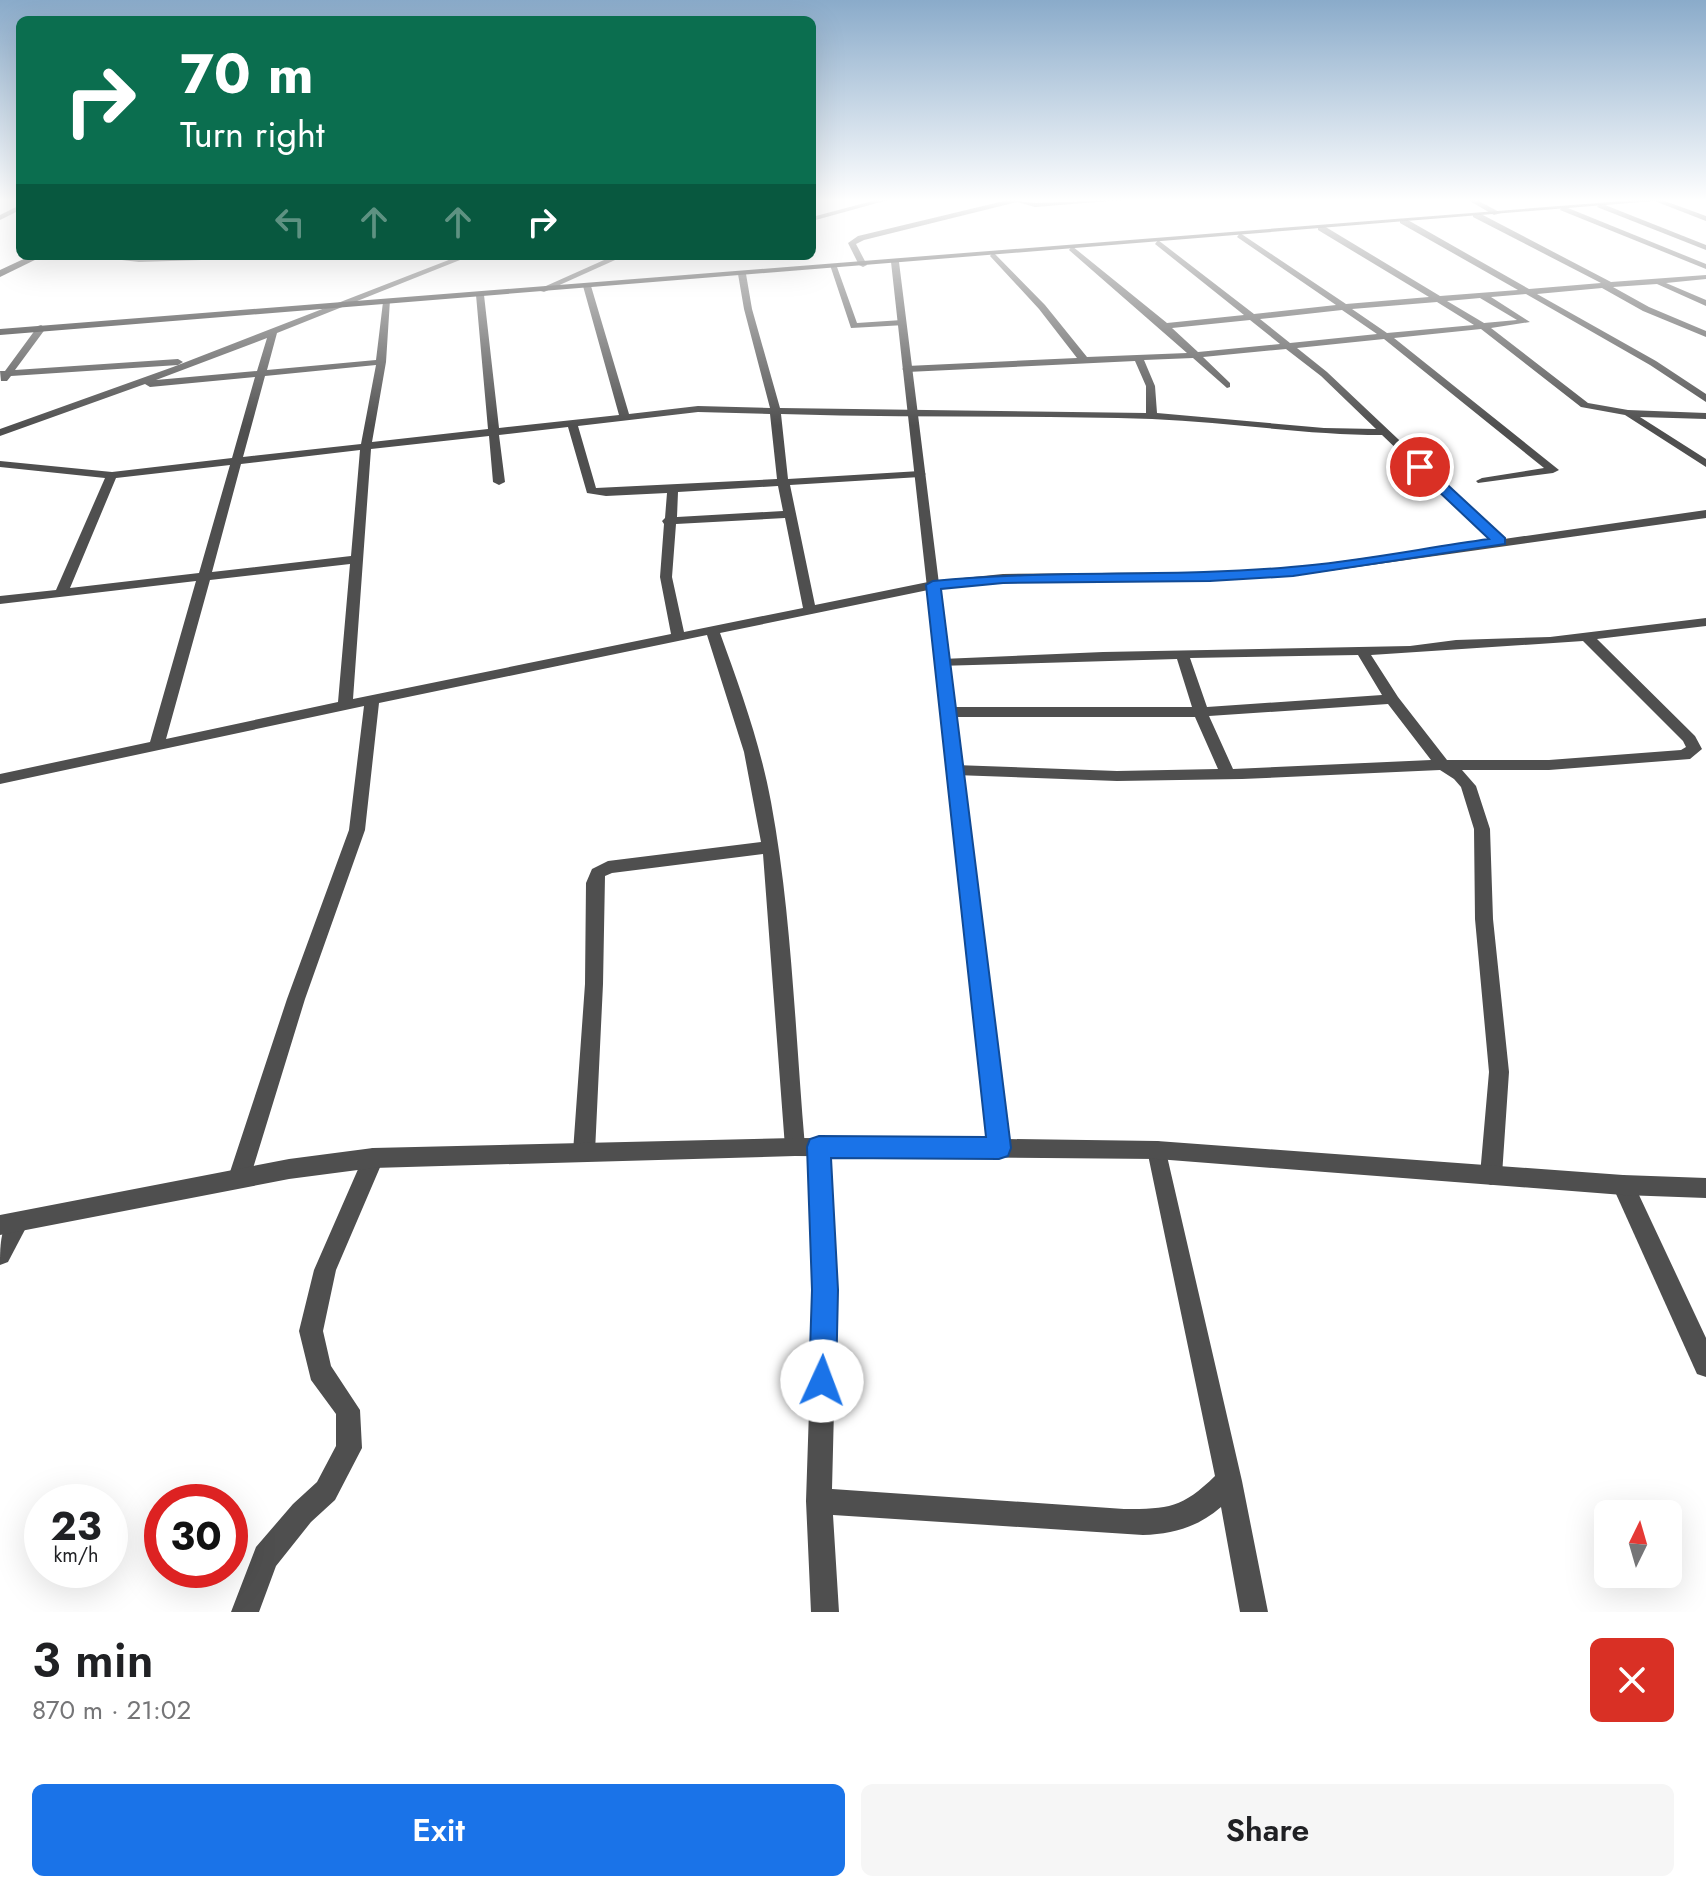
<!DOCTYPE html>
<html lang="en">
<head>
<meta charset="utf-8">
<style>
  :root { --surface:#fff; --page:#f6f6f6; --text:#202124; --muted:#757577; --accent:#1a73e8 }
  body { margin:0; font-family:Jost,sans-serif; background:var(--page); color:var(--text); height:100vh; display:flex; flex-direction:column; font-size:30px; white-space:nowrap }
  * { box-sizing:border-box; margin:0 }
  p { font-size:26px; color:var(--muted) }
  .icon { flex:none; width:44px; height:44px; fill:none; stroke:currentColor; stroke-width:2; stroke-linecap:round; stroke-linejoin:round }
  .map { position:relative; height:1612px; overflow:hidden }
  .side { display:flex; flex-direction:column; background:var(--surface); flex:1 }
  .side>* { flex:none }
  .hud { position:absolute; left:16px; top:16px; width:800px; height:244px; border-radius:12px; box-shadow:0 8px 32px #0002; background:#0b6e4f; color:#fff; overflow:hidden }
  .needle { width:52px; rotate:5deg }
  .tools { position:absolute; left:1594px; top:1500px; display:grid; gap:16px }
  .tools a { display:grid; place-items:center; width:88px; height:88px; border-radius:12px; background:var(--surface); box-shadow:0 8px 32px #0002; font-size:40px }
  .speed { position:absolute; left:24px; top:1484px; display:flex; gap:16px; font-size:40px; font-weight:700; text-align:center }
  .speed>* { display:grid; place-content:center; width:104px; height:104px; border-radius:50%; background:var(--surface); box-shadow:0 8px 32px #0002; line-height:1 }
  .speed small { font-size:20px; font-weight:400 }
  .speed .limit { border:12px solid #d22; background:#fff; color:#111 }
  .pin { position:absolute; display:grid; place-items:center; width:68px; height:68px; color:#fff; margin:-34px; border:4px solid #fff; border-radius:50%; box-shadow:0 2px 8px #0007 }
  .me { position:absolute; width:88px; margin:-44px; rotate:2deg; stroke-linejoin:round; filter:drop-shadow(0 0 6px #0008) }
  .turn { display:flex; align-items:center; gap:28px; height:168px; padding:0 32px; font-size:36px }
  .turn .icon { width:104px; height:104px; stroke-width:2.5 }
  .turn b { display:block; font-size:56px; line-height:68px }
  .lanes { display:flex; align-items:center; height:76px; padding:0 32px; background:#0003; justify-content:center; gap:40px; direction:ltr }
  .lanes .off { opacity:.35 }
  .round { display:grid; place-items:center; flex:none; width:84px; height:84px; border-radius:12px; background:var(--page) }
  .head { display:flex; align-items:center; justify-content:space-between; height:136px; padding:0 32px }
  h1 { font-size:48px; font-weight:600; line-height:60px }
  .cta { display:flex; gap:16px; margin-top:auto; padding:16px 32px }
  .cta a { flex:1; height:92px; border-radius:12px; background:var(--accent); color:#fff; font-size:32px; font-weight:600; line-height:92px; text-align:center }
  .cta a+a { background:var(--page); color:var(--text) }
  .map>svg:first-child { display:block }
</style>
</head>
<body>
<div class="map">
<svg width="1706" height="1612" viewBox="0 0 1706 1612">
  <rect width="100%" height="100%" fill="#fff"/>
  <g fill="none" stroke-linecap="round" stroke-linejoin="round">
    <g fill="#4f4f4f" fill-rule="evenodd">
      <polygon points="876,200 888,200 812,221 812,217"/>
      <polygon points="1008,200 1035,203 1122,200 1035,207 1017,202 864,240 856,244 867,265 863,267 859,265 848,243 858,236"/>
      <polygon points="1468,200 1477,200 1501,213 1494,215"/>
      <polygon points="1652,200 1662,200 1706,216 1706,221"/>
      <polygon points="1600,203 1706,245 1706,250 1597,207"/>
      <polygon points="20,205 20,210 0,220 0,215"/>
      <polygon points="1563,206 1706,264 1706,269 1560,210"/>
      <path d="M 1473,213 L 1479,213 L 1611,282 L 1706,275 L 1706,279 L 1666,283 L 1706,300 L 1706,306 L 1657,284 L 1613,287 L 1649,307 L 1706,331 L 1706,337 L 1643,311 L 1602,288 L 1537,294 L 1656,361 L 1706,394 L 1706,402 L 1650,365 L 1526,294 L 1491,297 L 1530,322 L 1491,328 L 1588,403 L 1628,410 L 1706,413 L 1706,419 L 1640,417 L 1706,459 L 1706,467 L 1625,415 L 1581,407 L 1481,329 L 1394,338 L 1559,470 L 1553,473 L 1478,483 L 1476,481 L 1482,478 L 1544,468 L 1384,339 L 1297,348 L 1327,372 L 1504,539 L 1706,510 L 1706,518 L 1293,576 L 1210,580 L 1003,582 L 933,589 L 720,633 C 740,688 760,743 771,802 C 792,915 795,1032 805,1147 L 802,1154 L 795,1156 L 788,1154 L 785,1147 L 763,854 L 612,873 L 605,876 L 603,984 L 595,1152 L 591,1159 L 584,1161 L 577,1159 L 573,1152 L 585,984 L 586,883 L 592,869 L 608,861 L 761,842 L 744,752 L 707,635 L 379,703 L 365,830 L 305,999 L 250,1178 L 247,1185 L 239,1188 L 231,1185 L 228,1178 L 287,999 L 349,830 L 364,706 L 0,784 L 0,774 L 150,742 L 196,581 L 0,604 L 0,596 L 56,590 L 105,478 L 0,467 L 0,461 L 112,472 L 232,458 L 255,377 L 150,387 L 145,384 L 0,436 L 0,429 L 173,367 L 459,256 L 470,256 L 277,333 L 267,370 L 376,360 L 383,302 L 390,300 L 386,362 L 372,442 L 488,429 L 476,295 L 480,292 L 484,295 L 499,428 L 619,415 L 583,286 L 587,283 L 591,286 L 629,414 L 698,406 L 770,408 L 744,309 L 738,274 L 742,272 L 746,274 L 752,309 L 780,408 L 1146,413 L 1146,386 L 1135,361 L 907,372 L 902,369 L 907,366 L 1077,358 L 1039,309 L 990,256 L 993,252 L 1045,305 L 1087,357 L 1187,353 L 1069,250 L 1072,246 L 1167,323 L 1244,315 L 1155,244 L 1158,240 L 1254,314 L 1336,305 L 1237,237 L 1240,233 L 1346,304 L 1429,297 L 1318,230 L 1318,226 L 1324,226 L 1440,296 L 1518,290 L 1400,223 L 1400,219 L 1406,219 L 1529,289 L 1601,283 L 1473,217 ZM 1480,298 L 1517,320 L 1484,323 L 1447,301 ZM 1437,302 L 1474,325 L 1387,333 L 1352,309 ZM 1342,310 L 1377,334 L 1290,343 L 1260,319 ZM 1250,320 L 1280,344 L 1198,352 L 1172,328 ZM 267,338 L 257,371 L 156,380 ZM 1286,349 L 1321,376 L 1376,429 L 1324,428 L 1157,413 L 1155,386 L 1144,360 L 1193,358 L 1227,388 L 1230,387 L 1230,383 L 1203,357 ZM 376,365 L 361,444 L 243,457 L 265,376 ZM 698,412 L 770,414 L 777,479 L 596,488 L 578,426 ZM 781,414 C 904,418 1028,415 1152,419 C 1229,422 1305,435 1382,435 L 1492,540 L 1293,568 L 1210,572 L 1003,574 L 933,581 L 815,605 L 790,485 L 920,477 L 926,474 L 920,471 L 788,479 ZM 568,427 L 587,493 L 606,496 L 667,493 L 665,518 L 662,521 L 664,524 L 660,577 L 671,634 L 353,699 L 371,449 L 489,436 L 493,482 L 499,485 L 505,482 L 499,435 ZM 360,450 L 351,556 L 212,572 L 241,464 ZM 230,465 L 199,573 L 70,588 L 116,478 ZM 778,486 L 783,511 L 677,517 L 678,492 ZM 785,518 L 803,608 L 684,632 L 672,577 L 676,524 ZM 350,564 L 338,702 L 166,739 L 210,580 Z"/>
      <polygon points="88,256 270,256 266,258 139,262"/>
      <polygon points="613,256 624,256 544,292 537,290"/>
      <polygon points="830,265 837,267 857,323 902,320 906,323 905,325 851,328"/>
      <polygon points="41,325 46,328 15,370 178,359 183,362 178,365 11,376 7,381 1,381 0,371 5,371 38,326"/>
      <path d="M 1706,618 L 1706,626 L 1597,639 L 1695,736 L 1702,749 L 1690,759 L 1549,770 L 1462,770 L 1476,786 L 1490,829 L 1493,919 L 1509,1072 L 1502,1175 L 1499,1182 L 1491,1185 L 1483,1182 L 1480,1175 L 1489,1072 L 1475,919 L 1474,829 L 1461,787 L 1454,779 L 1440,770 L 1242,779 L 1117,781 L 955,775 L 947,770 L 955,765 L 1117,771 L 1218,769 L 1195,717 L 948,717 L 941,712 L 948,707 L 1192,707 L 1177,659 L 937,666 L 935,663 L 942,659 L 1103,652 L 1410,646 L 1456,640 L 1550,637 ZM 1583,641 L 1683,741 L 1686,747 L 1681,750 L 1549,760 L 1447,760 L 1398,697 L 1371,655 ZM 1358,655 L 1382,695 L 1207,707 L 1190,658 ZM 1388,704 L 1431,760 L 1233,769 L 1209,716 Z"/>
      <path d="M 819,1138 L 826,1140 L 829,1147 L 837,1290 L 832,1489 L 1124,1509 C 1169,1509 1182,1508 1215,1476 L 1147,1150 L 1150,1143 L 1157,1141 L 1164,1143 L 1242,1481 L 1268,1612 L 1240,1612 L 1221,1507 C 1198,1527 1173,1534 1143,1535 L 833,1515 L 839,1612 L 811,1612 L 806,1501 L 813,1290 L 809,1147 L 812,1140 Z"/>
      <polygon points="373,1148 380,1151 384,1158 336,1270 323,1331 331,1366 360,1410 362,1448 335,1500 311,1522 276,1566 259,1612 231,1612 256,1547 293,1504 317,1482 336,1446 336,1414 311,1380 299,1331 314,1270 366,1151"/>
      <polygon points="1623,1175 1631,1178 1706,1338 1706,1377 1697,1374 1612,1185 1615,1178"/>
      <path d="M 18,1212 L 26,1215 L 29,1222 L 8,1262 L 0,1265 C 0,1246 0,1220 18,1212 Z"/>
    </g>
    <polygon fill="#4f4f4f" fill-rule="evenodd" points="895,260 899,262 1008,1139 1157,1141 1623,1175 1706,1178 1706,1198 1623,1195 1157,1159 795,1156 373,1168 289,1179 0,1235 0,1215 289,1159 373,1148 795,1138 988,1139 891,262"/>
    <polygon fill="#1c1c1c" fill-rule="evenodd" points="1636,200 1666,200 0,335 0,329"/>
    <polygon fill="#000" fill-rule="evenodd" points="30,256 43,256 0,277 0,270"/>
  </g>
  <linearGradient id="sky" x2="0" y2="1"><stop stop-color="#8aabca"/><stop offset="0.47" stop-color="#fff"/><stop offset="1" stop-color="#fff" stop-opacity="0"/></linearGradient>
  <rect width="1706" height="426" fill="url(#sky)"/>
  <path fill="#1a73e8" stroke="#114b97" stroke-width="2" d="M 1416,464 L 1425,464 L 1505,538 L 1505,544 L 1293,576 L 1210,581 L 1003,583 L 941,589 L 1011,1148 L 1008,1156 L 999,1159 L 831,1158 L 838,1290 L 836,1381 L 832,1390 L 822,1394 L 813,1390 L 809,1381 L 812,1290 L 807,1147 L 810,1139 L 819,1136 L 986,1137 L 926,585 L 933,581 C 1052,569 1172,578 1291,567 C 1357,562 1423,548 1489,539 L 1416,470 Z"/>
</svg>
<div class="tools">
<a><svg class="needle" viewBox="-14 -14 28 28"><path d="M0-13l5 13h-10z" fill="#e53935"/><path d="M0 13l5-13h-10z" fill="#757577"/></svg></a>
</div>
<div class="speed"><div>23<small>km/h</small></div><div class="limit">30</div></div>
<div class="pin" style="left:1420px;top:467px;background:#d93025"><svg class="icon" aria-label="arrive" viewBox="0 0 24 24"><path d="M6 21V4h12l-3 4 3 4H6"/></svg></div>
<svg class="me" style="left:822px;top:1381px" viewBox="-20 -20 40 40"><circle r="19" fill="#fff"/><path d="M0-13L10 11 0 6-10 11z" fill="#1a73e8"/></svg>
<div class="hud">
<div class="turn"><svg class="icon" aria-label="right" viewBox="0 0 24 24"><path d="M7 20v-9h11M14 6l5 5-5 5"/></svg><div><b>70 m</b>Turn right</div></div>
<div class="lanes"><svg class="icon off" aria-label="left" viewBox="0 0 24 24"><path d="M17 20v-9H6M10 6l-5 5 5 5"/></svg><svg class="icon off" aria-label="ahead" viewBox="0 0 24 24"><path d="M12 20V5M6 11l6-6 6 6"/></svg><svg class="icon off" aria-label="ahead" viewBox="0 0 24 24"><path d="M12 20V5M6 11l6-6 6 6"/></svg><svg class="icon" aria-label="right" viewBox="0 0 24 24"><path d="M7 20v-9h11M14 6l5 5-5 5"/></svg></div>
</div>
</div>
<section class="side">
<div class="head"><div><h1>3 min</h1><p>870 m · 21:02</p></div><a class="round" style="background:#d93025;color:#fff"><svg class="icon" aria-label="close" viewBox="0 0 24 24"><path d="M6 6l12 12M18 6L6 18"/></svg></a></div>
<div class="cta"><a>Exit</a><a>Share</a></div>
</section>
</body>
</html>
